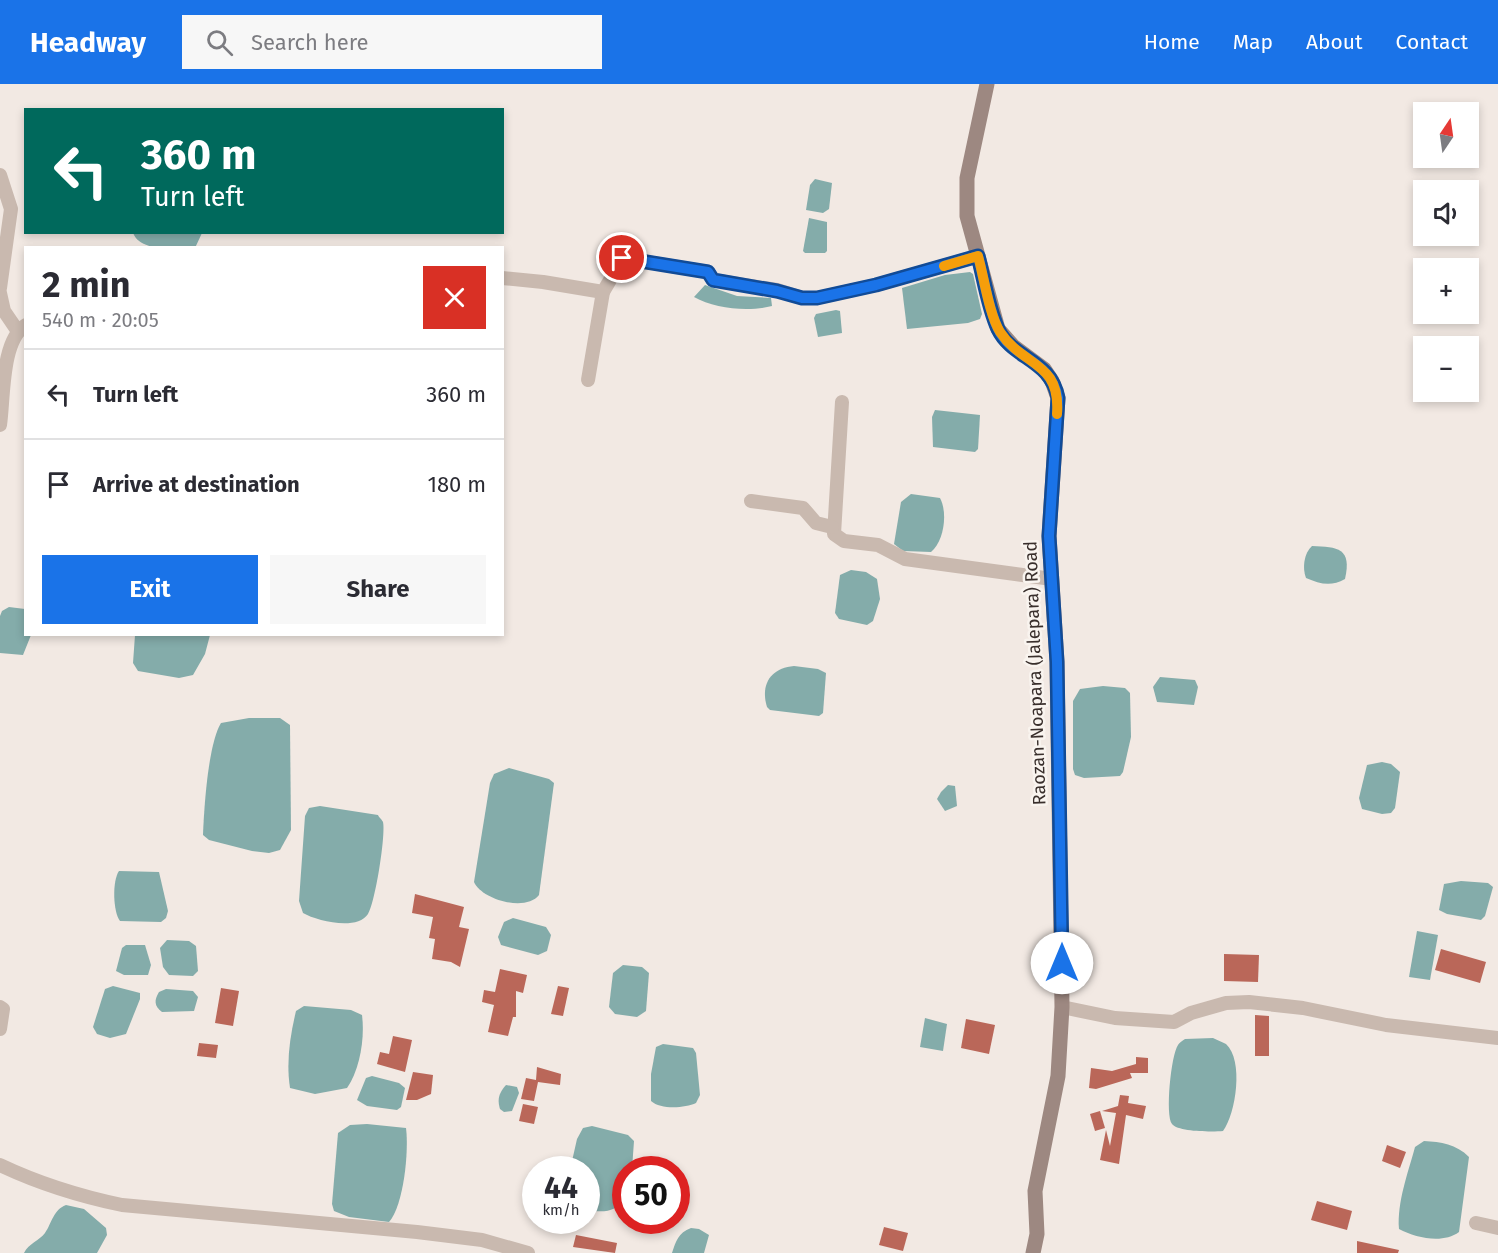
<!DOCTYPE html>
<html lang="en">
<head>
<meta charset="utf-8">
<style>
  :root { --surface:#fff; --page:#f7f7f7; --text:#2b2b33; --muted:#7c7c81; --line:#e1e1e2; --accent:#1a73e8 }
  body { margin:0; font-family:"Fira Sans",sans-serif; background:var(--page); color:var(--text); height:100vh; display:flex; flex-direction:column; font-size:22px; white-space:nowrap }
  * { box-sizing:border-box; margin:0 }
  p { font-size:20px; color:var(--muted) }
  .icon { flex:none; width:33px; height:33px; fill:none; stroke:currentColor; stroke-width:2; stroke-linecap:round; stroke-linejoin:round }
  .map { position:relative; flex:1; overflow:hidden }
  .details { position:absolute; left:24px; top:162px; width:480px; height:390px; display:flex; flex-direction:column; background:var(--surface); border-radius:0px; box-shadow:0 3px 9px #0003 }
  .details>* { flex:none }
  .banner { position:absolute; left:24px; top:24px; width:480px; height:126px; border-radius:0px; box-shadow:0 3px 9px #0003; background:#00695c; color:#fff; overflow:hidden }
  .needle { width:39px; rotate:13deg }
  .buttons { position:absolute; left:1413px; top:18px; display:grid; gap:12px }
  .buttons a { display:grid; place-items:center; width:66px; height:66px; border-radius:0px; background:var(--surface); box-shadow:0 3px 9px #0003; font-size:30px }
  .speed { position:absolute; left:522px; top:1072px; display:flex; gap:12px; font-size:30px; font-weight:700; text-align:center }
  .speed>* { display:grid; place-content:center; width:78px; height:78px; border-radius:50%; background:var(--surface); box-shadow:0 3px 9px #0003; line-height:1 }
  .speed small { font-size:15px; font-weight:400 }
  .speed .limit { border:9px solid #d22; background:#fff; color:#111 }
  .pin { position:absolute; display:grid; place-items:center; width:51px; height:51px; color:#fff; margin:-26px; border:3px solid #fff; border-radius:50%; box-shadow:0 2px 6px #0007 }
  .me { position:absolute; width:66px; margin:-33px; rotate:0deg; stroke-linejoin:round; filter:drop-shadow(0 0 4px #0008) }
  .turn { display:flex; align-items:center; gap:21px; height:126px; padding:0 18px; font-size:27px }
  .turn .icon { width:78px; height:78px; stroke-width:2.5 }
  .turn b { display:block; font-size:42px; line-height:51px }
  .round { display:grid; place-items:center; flex:none; width:63px; height:63px; border-radius:0px; background:var(--page) }
  .overview { display:flex; align-items:center; justify-content:space-between; height:102px; padding:0 18px }
  h1 { font-size:36px; font-weight:700; line-height:45px }
  .cta { display:flex; gap:12px; margin-top:auto; padding:12px 18px }
  .cta a { flex:1; height:69px; border-radius:0px; background:var(--accent); color:#fff; font-size:24px; font-weight:700; line-height:69px; text-align:center }
  .cta a+a { background:var(--page); color:var(--text) }
  ul { padding:0; list-style:none }
  li { display:flex; align-items:center; gap:18px; height:90px; padding:0 18px; border-top:2px solid var(--line) }
  li div { flex:1 }
  li b { display:block; font-size:22px }
  li em { font-style:normal }
  header { display:flex; align-items:center; gap:36px; box-sizing:border-box; height:84px; padding:0 30px; background:var(--accent); color:#fff }
  header strong { font-size:28px }
  nav { display:flex; gap:33px; margin-inline-start:auto; font-size:21px }
  .search { width:420px; height:54px; background:var(--page); display:flex; align-items:center; gap:15px; box-sizing:border-box; padding:0 21px; border-radius:0px; color:var(--muted); font-size:22px }
  .map>svg:first-child { display:block }
</style>
</head>
<body>
<header>
<strong>Headway</strong>
<div class="search"><svg class="icon" aria-label="search" viewBox="0 0 24 24"><circle cx="10" cy="10" r="6"/><path d="M15 15l6 6"/></svg>Search here</div>
<nav><a>Home</a><a>Map</a><a>About</a><a>Contact</a></nav>
</header>
<div class="map">
<svg width="1498" height="1169" viewBox="0 0 1498 1169">
  <rect width="100%" height="100%" fill="#f2e9e3"/>
  <g fill="#84acaa">
    <polygon points="815,95 832,99 829,125 823,129 806,126 810,101"/>
    <polygon points="809,134 827,138 827,167 825,169 805,169 803,167"/>
    <path d="M 133,149 L 202,149 L 195,164 C 177,164 141,169 133,149 Z"/>
    <polygon points="970,188 973,190 982,230 980,235 968,239 907,245 902,204 945,191"/>
    <path d="M 705,201 L 737,212 L 771,214 L 772,222 C 749,228 715,225 694,213 Z"/>
    <polygon points="836,226 840,227 842,249 818,253 814,234 816,230"/>
    <polygon points="935,326 980,331 978,365 975,368 933,363 932,333"/>
    <path d="M 911,410 L 940,414 C 948,429 944,457 931,468 L 903,467 L 894,460 L 901,418 Z"/>
    <path d="M 1312,462 C 1338,463 1352,464 1345,495 C 1331,503 1320,500 1306,494 C 1302,484 1304,469 1312,462 Z"/>
    <polygon points="851,486 866,488 877,495 880,515 873,537 867,541 839,535 835,529 840,491"/>
    <polygon points="9,523 25,525 26,550 31,551 23,571 0,569 0,532 2,527"/>
    <polygon points="135,551 135,550 210,551 205,570 193,591 179,594 138,587 133,579"/>
    <path d="M 794,582 L 818,585 L 826,589 L 823,629 L 819,632 L 770,626 L 767,623 C 760,600 771,584 794,582 Z"/>
    <polygon points="1160,593 1195,596 1198,603 1194,621 1157,618 1153,603"/>
    <polygon points="1103,602 1125,604 1130,609 1131,653 1123,688 1120,692 1084,694 1075,691 1073,685 1073,617 1080,605"/>
    <path d="M 249,634 L 280,634 L 290,641 L 291,746 L 280,766 L 269,769 L 252,767 L 209,756 L 203,751 C 204,725 208,660 221,639 Z"/>
    <polygon points="1382,678 1391,680 1400,688 1395,724 1391,729 1382,730 1362,725 1359,714 1367,681"/>
    <path d="M 509,684 L 549,695 L 554,699 L 539,811 C 526,828 482,816 474,798 L 490,699 L 494,690 Z"/>
    <polygon points="948,701 955,702 957,722 945,727 937,715 941,708"/>
    <path d="M 320,722 L 378,731 C 378,732 383,737 383,738 C 386,751 375,820 368,830 C 357,847 317,837 303,829 L 299,817 L 305,732 L 309,724 Z"/>
    <path d="M 119,787 L 159,788 L 168,827 L 166,834 L 161,838 L 120,837 C 113,828 112,797 119,787 Z"/>
    <polygon points="1461,797 1488,799 1493,803 1485,832 1481,836 1447,830 1439,826 1444,800"/>
    <polygon points="513,834 546,843 551,851 547,867 538,871 501,861 498,853 504,838"/>
    <polygon points="1417,847 1438,851 1430,896 1409,893"/>
    <polygon points="167,856 189,857 196,862 198,887 193,892 169,891 163,883 160,864"/>
    <polygon points="126,861 145,861 151,881 148,891 124,891 116,887 122,864"/>
    <polygon points="623,881 642,883 649,889 646,927 637,933 615,930 609,923 613,889"/>
    <polygon points="113,902 140,909 140,915 126,950 110,954 97,950 93,943 105,905"/>
    <path d="M 166,905 L 193,907 L 198,913 L 194,927 L 162,928 C 154,922 154,916 159,908 Z"/>
    <path d="M 304,922 L 351,926 L 362,931 C 365,954 360,985 347,1004 L 315,1010 L 290,1004 C 286,978 290,952 296,927 Z"/>
    <polygon points="925,934 947,940 943,967 920,963"/>
    <path d="M 1213,954 C 1217,956 1222,958 1226,960 C 1244,976 1236,1030 1223,1047 C 1213,1048 1178,1048 1172,1040 C 1165,1031 1171,971 1178,961 C 1179,959 1182,957 1185,955 Z"/>
    <path d="M 663,960 L 693,964 L 696,969 L 700,1011 L 696,1019 C 685,1024 661,1026 651,1017 L 651,990 L 656,963 Z"/>
    <polygon points="372,992 399,999 405,1004 401,1023 397,1026 367,1022 357,1016 366,994"/>
    <path d="M 506,1001 L 517,1003 L 519,1009 L 512,1027 L 504,1028 L 500,1025 C 497,1015 499,1009 506,1001 Z"/>
    <path d="M 367,1040 L 406,1044 C 409,1066 404,1121 389,1138 L 349,1133 L 334,1127 L 332,1120 L 338,1049 L 350,1041 Z"/>
    <path d="M 592,1042 L 628,1051 L 634,1057 L 632,1085 L 626,1086 C 626,1118 621,1132 587,1126 L 586,1086 L 570,1086 L 577,1055 L 583,1044 Z"/>
    <path d="M 1424,1057 C 1441,1058 1456,1060 1469,1073 L 1459,1148 C 1443,1160 1416,1154 1399,1145 C 1397,1118 1408,1089 1415,1063 Z"/>
    <path d="M 66,1121 L 84,1125 L 106,1144 L 107,1151 L 97,1169 L 24,1169 C 29,1159 39,1157 45,1149 C 52,1139 53,1126 66,1121 Z"/>
    <path d="M 691,1144 L 699,1145 L 709,1151 L 704,1169 L 672,1169 C 676,1157 678,1149 691,1144 Z"/>
  </g>
  <g fill="#ba6759">
    <polygon points="415,810 464,823 459,843 469,845 460,883 451,878 432,875 435,855 429,854 433,833 412,829"/>
    <polygon points="1441,865 1486,878 1480,899 1435,886"/>
    <polygon points="1224,870 1259,871 1258,898 1224,897"/>
    <polygon points="500,885 527,891 523,909 516,907 516,933 513,933 508,952 488,948 494,921 482,918 484,906 495,908"/>
    <polygon points="558,902 569,904 563,932 551,930"/>
    <polygon points="221,904 239,907 233,942 215,939"/>
    <polygon points="1255,931 1269,932 1269,972 1255,972"/>
    <polygon points="966,935 995,941 989,970 961,964"/>
    <polygon points="393,952 412,956 405,988 377,980 380,968 389,970"/>
    <polygon points="199,959 218,961 216,974 197,972"/>
    <polygon points="1136,973 1148,974 1148,989 1130,989 1132,994 1096,1005 1089,1004 1091,984 1112,987 1136,980"/>
    <polygon points="537,983 561,990 560,1001 538,998 534,1017 521,1015 526,994 536,996"/>
    <polygon points="413,988 433,991 431,1010 417,1016 406,1016"/>
    <polygon points="1120,1011 1129,1012 1128,1019 1146,1022 1143,1035 1126,1031 1119,1080 1100,1076 1106,1046 1110,1062 1116,1029 1102,1027 1118,1022"/>
    <polygon points="523,1020 538,1023 534,1040 519,1037"/>
    <polygon points="1100,1027 1105,1044 1095,1047 1090,1030"/>
    <polygon points="1387,1061 1406,1068 1400,1084 1382,1077"/>
    <polygon points="1317,1117 1352,1127 1347,1146 1311,1136"/>
    <polygon points="884,1143 908,1149 903,1167 879,1161"/>
    <polygon points="576,1151 617,1159 615,1169 573,1163"/>
    <polygon points="1357,1157 1399,1166 1398,1169 1357,1169"/>
  </g>
  <g fill="none" stroke-linecap="round" stroke-linejoin="round">
    <g stroke="#c9b9af" stroke-width="14">
      <polyline points="0,91 11,125 0,204"/>
      <polyline points="502,194 543,198 603,208 623,174 708,188 713,196 777,206 802,214 817,214 876,201 978,172"/>
      <polyline points="0,209 4,227 17,246"/>
      <polyline points="588,296 603,208"/>
      <polyline points="842,318 834,450 844,457 878,461 905,475 1052,495"/>
      <path d="M 0,341 C 4,314 1,256 26,241"/>
      <polyline points="751,417 803,424 816,439 832,443"/>
      <polyline points="0,923 3,925 0,945"/>
      <polyline points="1062,923 1115,934 1174,938 1191,929 1226,919 1249,918 1303,924 1386,941 1498,954"/>
      <path d="M 0,1081 C 40,1100 79,1112 122,1121 L 417,1148 L 482,1156 L 528,1169"/>
      <polyline points="1476,1139 1498,1144"/>
    </g>
    <polyline stroke="#9d8881" stroke-width="15" points="987,0 967,94 967,132 998,245 1013,262 1044,285 1052,297 1058,314 1049,452 1057,578 1062,923 1058,992 1035,1107 1037,1150 1033,1169"/>
  </g>
  <g fill="none" stroke-linecap="round" stroke-linejoin="round">
    <defs>
      <path id="route" d="M 622,174 L 708,188 L 713,196 L 777,207 L 802,214 L 817,214 L 876,201 L 978,172 C 984,195 988,223 998,245 C 1012,275 1051,275 1058,314 L 1049,452 L 1057,578 L 1062,879"/>
    </defs>
    <use href="#route" stroke="#114b97" stroke-width="15"/>
    <use href="#route" stroke="#1a73e8" stroke-width="10"/>
    <path stroke="#f59e0b" stroke-width="10" d="M 944,182 L 978,172 C 984,193 989,230 1000,248 C 1023,283 1061,277 1057,330"/>
  </g>
  <g text-anchor="middle" dominant-baseline="central" stroke-width="5" stroke-linejoin="round" paint-order="stroke">
    <g font-size="18" fill="#392f2c" stroke="#f9f4ef">
      <text transform="translate(1035 589) rotate(-92)">Raozan-Noapara (Jalepara) Road</text>
    </g>
  </g>
</svg>
<div class="buttons">
<a><svg class="needle" viewBox="-14 -14 28 28"><path d="M0-13l5 13h-10z" fill="#e53935"/><path d="M0 13l5-13h-10z" fill="#7c7c81"/></svg></a>
<a><svg class="icon" aria-label="sound" viewBox="0 0 24 24"><path d="M4 9h4l5-4v14l-5-4H4zM17 9q2 3 0 6"/></svg></a>
<a>+</a>
<a>−</a>
</div>
<div class="speed"><div>44<small>km/h</small></div><div class="limit">50</div></div>
<div class="pin" style="left:622px;top:174px;background:#d93025"><svg class="icon" aria-label="arrive" viewBox="0 0 24 24"><path d="M6 21V4h12l-3 4 3 4H6"/></svg></div>
<svg class="me" style="left:1062px;top:879px" viewBox="-20 -20 40 40"><circle r="19" fill="#fff"/><path d="M0-13L10 11 0 6-10 11z" fill="#1a73e8"/></svg>
<div class="banner">
<div class="turn"><svg class="icon" aria-label="left" viewBox="0 0 24 24"><path d="M17 20v-9H6M10 6l-5 5 5 5"/></svg><div><b>360 m</b>Turn left</div></div>
</div>
<section class="details">
<div class="overview"><div><h1>2 min</h1><p>540 m · 20:05</p></div><a class="round" style="background:#d93025;color:#fff"><svg class="icon" aria-label="close" viewBox="0 0 24 24"><path d="M6 6l12 12M18 6L6 18"/></svg></a></div>
<ul>
<li><svg class="icon" aria-label="left" viewBox="0 0 24 24"><path d="M17 20v-9H6M10 6l-5 5 5 5"/></svg><div><b>Turn left</b></div><em>360 m</em></li>
<li><svg class="icon" aria-label="arrive" viewBox="0 0 24 24"><path d="M6 21V4h12l-3 4 3 4H6"/></svg><div><b>Arrive at destination</b></div><em>180 m</em></li>
</ul>
<div class="cta"><a>Exit</a><a>Share</a></div>
</section>
</div>
</body>
</html>
